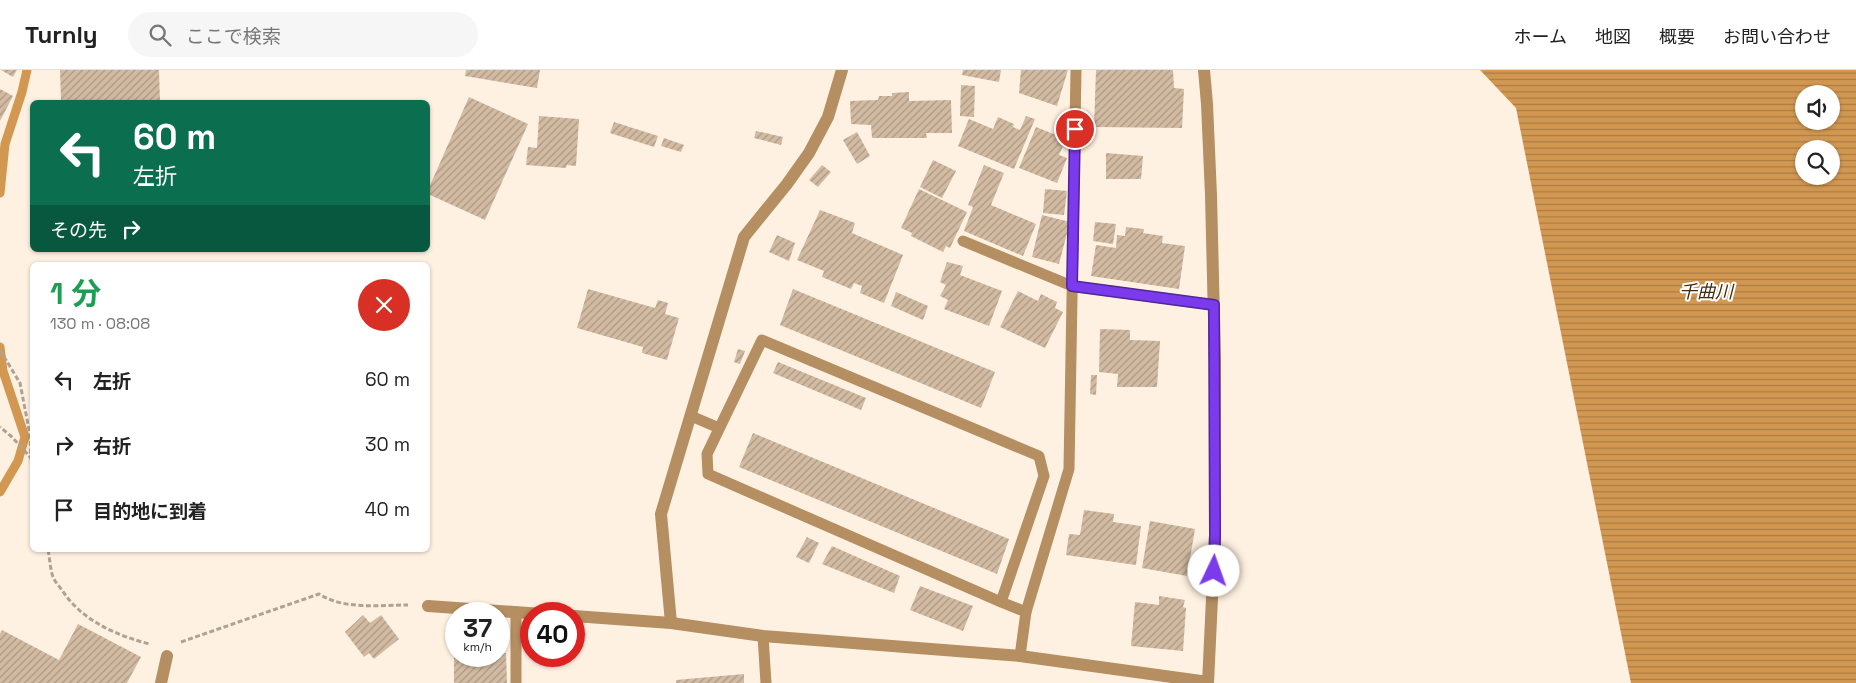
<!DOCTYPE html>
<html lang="ja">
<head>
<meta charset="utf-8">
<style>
  :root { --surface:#fff; --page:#f6f6f6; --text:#222; --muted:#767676; --line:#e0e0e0 }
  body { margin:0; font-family:"Space Grotesk","Noto Sans JP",sans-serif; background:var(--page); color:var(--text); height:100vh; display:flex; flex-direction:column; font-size:19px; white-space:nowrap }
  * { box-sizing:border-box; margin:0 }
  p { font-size:16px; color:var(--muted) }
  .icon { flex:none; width:28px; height:28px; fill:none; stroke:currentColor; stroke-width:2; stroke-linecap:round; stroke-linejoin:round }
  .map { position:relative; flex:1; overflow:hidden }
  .drawer { position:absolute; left:30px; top:192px; width:400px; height:290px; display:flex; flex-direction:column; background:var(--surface); border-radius:8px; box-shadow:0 1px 4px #0004 }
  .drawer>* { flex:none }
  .hud { position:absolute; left:30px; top:30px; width:400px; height:152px; border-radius:8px; box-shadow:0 1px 4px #0004; background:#0b6e4f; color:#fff; overflow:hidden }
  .buttons { position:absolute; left:1795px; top:15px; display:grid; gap:10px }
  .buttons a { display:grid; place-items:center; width:45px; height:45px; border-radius:50%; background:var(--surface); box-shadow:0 1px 4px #0004; font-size:25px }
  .speed { position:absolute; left:445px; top:532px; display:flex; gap:10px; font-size:25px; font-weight:700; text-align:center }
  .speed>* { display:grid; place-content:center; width:65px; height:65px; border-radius:50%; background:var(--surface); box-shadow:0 1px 4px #0004; line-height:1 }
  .speed small { font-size:12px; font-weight:400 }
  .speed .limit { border:8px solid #d22; background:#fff; color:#111 }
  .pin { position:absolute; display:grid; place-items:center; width:42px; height:42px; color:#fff; margin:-21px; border:2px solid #fff; border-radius:50%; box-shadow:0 1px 5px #0007 }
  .me { position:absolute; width:55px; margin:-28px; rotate:3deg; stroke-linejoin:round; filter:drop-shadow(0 0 4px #0008) }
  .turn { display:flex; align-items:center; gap:18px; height:105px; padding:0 20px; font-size:22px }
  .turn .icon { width:65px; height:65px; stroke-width:2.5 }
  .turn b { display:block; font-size:35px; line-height:42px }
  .then { display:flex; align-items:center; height:48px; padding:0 20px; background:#0003; gap:10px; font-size:19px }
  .round { display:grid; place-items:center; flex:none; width:52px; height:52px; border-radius:26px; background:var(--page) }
  .overview { display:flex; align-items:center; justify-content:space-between; height:85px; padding:0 20px }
  h1 { font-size:30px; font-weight:700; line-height:38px; color:#1e9e55 }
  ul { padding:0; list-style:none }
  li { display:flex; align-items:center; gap:15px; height:65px; padding:0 20px }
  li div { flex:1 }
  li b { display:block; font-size:19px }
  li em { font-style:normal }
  header { display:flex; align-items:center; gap:30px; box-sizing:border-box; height:70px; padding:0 25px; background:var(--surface); border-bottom:1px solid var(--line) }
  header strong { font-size:24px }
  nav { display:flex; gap:28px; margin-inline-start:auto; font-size:18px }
  .search { width:350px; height:45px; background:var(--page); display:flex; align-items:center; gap:12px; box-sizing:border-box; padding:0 18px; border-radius:28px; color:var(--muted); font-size:19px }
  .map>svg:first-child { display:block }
</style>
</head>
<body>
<header>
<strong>Turnly</strong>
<div class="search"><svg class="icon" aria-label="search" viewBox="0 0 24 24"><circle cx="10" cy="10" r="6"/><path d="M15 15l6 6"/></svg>ここで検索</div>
<nav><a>ホーム</a><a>地図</a><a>概要</a><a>お問い合わせ</a></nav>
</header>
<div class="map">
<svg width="1856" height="613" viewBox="0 0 1856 613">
  <defs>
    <pattern id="water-rules" width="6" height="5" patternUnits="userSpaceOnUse" patternTransform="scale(1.25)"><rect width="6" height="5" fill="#d29852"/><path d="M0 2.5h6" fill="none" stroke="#ab7c43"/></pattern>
    <pattern id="building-hatch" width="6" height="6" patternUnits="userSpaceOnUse" patternTransform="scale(1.25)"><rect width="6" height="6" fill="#d2bba2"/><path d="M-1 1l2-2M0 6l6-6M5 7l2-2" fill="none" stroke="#ab9883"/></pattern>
  </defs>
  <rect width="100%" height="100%" fill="#fff1e1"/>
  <path fill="url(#water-rules)" fill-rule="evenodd" d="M 1480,0 L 1856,0 L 1856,613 L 1631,613 L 1516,38 ZM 1804,24 L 1831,24 L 1831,51 L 1804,51 ZM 1804,79 L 1831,79 L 1831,106 L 1804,106 Z"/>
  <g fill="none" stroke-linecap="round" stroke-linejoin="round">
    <g stroke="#d29852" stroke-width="9">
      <polyline points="0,123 5,74 22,22 27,0"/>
      <polyline points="0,277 3,301 25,367 18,391 0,422"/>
    </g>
  </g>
  <g fill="url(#building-hatch)">
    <polygon points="1,0 17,0 13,7"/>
    <polygon points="60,0 159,0 160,32 61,32"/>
    <polygon points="466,0 540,0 537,18 465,6"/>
    <polygon points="963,0 1001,0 999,12 962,5"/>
    <polygon points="1021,0 1068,0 1057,36 1019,23"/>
    <polygon points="1096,0 1173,0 1174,18 1184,19 1182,58 1094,57"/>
    <polygon points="961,15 975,16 974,47 960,46"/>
    <polygon points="0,19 13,26 0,51"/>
    <polygon points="909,22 909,31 951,30 952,63 926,63 927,68 872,68 871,55 851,54 850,31 878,30 879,26 892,26 892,23"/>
    <polygon points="469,27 528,54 485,150 428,124 428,120"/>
    <polygon points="539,46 579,49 576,96 567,95 566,98 526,95 528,77 537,78"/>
    <polygon points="1026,46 1035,49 1014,99 958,76 969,49 993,59 998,47 1014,54 1013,57 1020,60"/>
    <polygon points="614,52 658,66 654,77 610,63"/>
    <polygon points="1036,57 1066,69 1059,85 1067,88 1057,113 1019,98"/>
    <polygon points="756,61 783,67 781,75 754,68"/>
    <polygon points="857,62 870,86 857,94 843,70"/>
    <polygon points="664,68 684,75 681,82 661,76"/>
    <polygon points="1106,83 1143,86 1141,109 1106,109"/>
    <polygon points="933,90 956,101 942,128 920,117"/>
    <polygon points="822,95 831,102 818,117 809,110"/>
    <polygon points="984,95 1004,103 991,135 1036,154 1023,186 964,161 973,137 968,135"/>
    <polygon points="919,119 967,142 950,178 946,176 943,182 911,166 912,163 901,158"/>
    <polygon points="1045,119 1067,121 1064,145 1043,143"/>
    <polygon points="820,140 855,153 852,163 903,185 884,233 860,223 862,216 854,213 851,219 822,207 824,201 797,190"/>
    <polygon points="1042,145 1070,152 1059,194 1032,187"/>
    <polygon points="1095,152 1116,154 1113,174 1093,171"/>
    <polygon points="1126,157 1144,159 1143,163 1163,166 1162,173 1185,176 1179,219 1091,206 1096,175 1116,178 1117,165 1125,166"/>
    <polygon points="777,165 795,173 789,191 769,182"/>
    <polygon points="947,192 963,196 960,205 1002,221 989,256 944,239 948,230 940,226 946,215 940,212"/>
    <polygon points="588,219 655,238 658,230 668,233 665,244 679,248 667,290 642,283 643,277 577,258"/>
    <polygon points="793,219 995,302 981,338 780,255"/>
    <polygon points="1018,221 1038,231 1041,224 1057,232 1055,238 1063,242 1045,278 1000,257"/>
    <polygon points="896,222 928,236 923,250 891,236"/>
    <polygon points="1100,259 1130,260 1130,270 1160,271 1157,317 1117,317 1118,304 1099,302"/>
    <polygon points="738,279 745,281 740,294 734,292"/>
    <polygon points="778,292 866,328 861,340 773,303"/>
    <polygon points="1091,305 1097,305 1096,325 1090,324"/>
    <polygon points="753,363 1009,469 997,504 739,397"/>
    <polygon points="1084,440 1114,444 1113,452 1141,456 1136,495 1066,485 1069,464 1080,465"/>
    <polygon points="1150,451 1195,459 1187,506 1142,498"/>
    <polygon points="807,467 819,473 809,493 796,487"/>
    <polygon points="832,476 900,506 894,523 822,494"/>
    <polygon points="920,516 973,536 963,561 910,540"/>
    <polygon points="1159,526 1185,530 1183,537 1186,538 1183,581 1131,576 1135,532 1159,535"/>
    <polygon points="363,545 370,553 381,545 399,569 374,589 369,583 364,587 345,562"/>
    <polygon points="78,554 141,587 127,613 0,613 0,564 2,560 59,590"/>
    <polygon points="454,583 456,583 456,586 499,586 499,583 506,583 507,613 454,613"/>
    <polygon points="744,604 744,613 676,613 676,610"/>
  </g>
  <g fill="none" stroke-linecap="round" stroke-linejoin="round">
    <g stroke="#aea295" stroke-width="3" stroke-dasharray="5 2.5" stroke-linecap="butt">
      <polyline points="0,280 20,313 30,365 31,388 12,367 0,357"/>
      <polyline points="31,388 32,396"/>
      <path d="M 48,480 C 50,489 50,499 53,507 C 55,512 59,516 62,520 C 81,550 117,566 150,574"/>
      <path d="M 181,572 L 319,524 C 344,540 379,535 408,535"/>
    </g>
    <g stroke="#b58e61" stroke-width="11">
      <polyline points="963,171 1072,216 1214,235"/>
      <polyline points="691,346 719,358"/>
      <polyline points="1001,532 1044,406 1039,386 762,270 707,384 708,404 1001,532 1026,542"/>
      <polyline points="763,566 766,613"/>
      <polyline points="1020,586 1026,542 1069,399 1076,0"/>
      <polyline points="516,613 516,542"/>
    </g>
    <g stroke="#b58e61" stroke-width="12">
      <polyline points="428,536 542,544"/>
      <polyline points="574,546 671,553 763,566 1020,586 1208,612"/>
      <polyline points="671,553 661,444 744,167 787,114 809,83 828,47 842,0"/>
      <polyline points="161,613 167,586"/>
    </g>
    <polyline stroke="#b58e61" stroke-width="12" points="1204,0 1207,34 1211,125 1215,291 1215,465 1208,613"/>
  </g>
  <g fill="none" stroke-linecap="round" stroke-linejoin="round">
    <defs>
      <polyline id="route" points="1075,59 1072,216 1214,235 1215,465 1214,501"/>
    </defs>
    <use href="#route" stroke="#51269a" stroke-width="12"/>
    <use href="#route" stroke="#7c3aed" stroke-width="9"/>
  </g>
  <g text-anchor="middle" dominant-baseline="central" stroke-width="4" stroke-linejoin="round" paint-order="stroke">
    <g font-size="18" font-style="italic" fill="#442c0e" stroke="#fff">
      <text x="1706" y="221">千曲川</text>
    </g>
  </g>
</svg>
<div class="buttons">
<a><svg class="icon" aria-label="sound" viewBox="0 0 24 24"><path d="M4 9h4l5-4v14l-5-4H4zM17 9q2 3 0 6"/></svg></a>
<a><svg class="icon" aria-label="search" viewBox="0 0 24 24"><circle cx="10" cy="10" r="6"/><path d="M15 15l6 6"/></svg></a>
</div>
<div class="speed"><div>37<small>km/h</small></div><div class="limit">40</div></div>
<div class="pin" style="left:1075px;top:59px;background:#d93025"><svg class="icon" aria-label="arrive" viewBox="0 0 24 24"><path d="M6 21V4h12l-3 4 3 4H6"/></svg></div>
<svg class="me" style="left:1214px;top:501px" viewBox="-20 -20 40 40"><circle r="19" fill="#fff"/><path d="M0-13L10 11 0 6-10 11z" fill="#7c3aed"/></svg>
<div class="hud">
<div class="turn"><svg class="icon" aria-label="left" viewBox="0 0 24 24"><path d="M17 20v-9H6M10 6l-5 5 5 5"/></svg><div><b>60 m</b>左折</div></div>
<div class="then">その先<svg class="icon" aria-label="right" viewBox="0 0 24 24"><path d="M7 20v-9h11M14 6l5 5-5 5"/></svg></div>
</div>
<section class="drawer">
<div class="overview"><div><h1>1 分</h1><p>130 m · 08:08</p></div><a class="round" style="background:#d93025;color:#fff"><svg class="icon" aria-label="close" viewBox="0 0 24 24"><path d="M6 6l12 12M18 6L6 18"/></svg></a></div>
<ul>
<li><svg class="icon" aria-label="left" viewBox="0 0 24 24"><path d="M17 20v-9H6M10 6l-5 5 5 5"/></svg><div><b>左折</b></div><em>60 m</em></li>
<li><svg class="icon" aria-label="right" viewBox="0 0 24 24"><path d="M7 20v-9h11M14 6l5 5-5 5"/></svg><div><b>右折</b></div><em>30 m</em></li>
<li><svg class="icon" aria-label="arrive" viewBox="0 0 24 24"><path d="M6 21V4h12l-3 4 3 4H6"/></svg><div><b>目的地に到着</b></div><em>40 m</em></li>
</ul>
</section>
</div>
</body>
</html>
